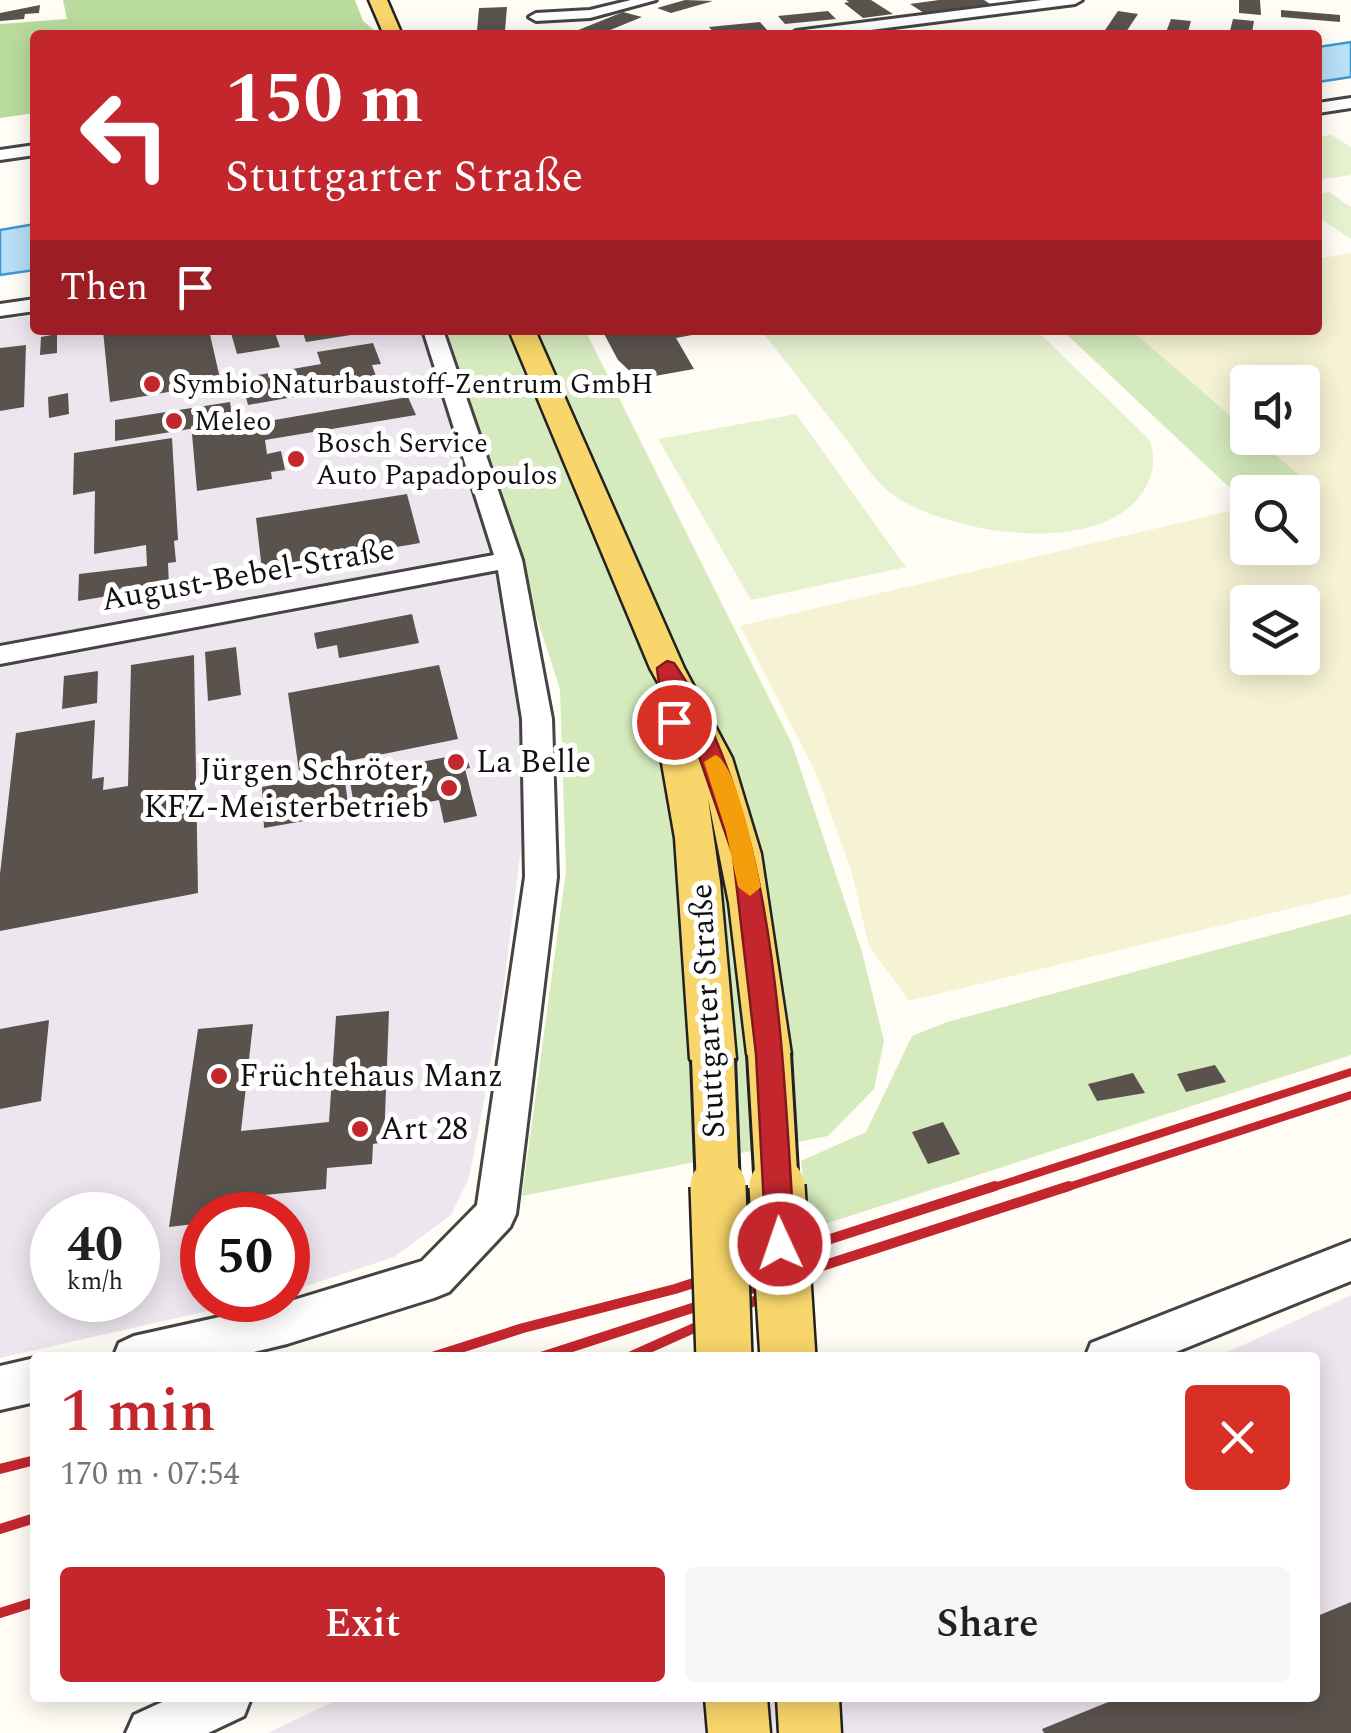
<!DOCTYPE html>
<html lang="en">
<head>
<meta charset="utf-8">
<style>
  :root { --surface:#fff; --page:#f6f6f6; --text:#202124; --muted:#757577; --accent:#c4262e }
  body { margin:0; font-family:Spectral,serif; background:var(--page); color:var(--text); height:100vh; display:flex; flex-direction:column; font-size:38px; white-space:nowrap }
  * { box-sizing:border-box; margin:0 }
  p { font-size:32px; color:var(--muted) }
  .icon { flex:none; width:55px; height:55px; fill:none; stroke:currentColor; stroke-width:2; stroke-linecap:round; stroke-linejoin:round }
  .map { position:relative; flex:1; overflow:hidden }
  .panel { position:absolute; left:30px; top:1352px; width:1290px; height:350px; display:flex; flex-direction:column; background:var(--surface); border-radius:10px; box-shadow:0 5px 25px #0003 }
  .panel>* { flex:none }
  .top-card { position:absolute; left:30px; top:30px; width:1292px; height:305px; border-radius:10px; box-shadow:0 5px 25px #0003; background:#c4262e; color:#fff; overflow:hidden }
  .buttons { position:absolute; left:1230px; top:365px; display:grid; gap:20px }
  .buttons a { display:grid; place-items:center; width:90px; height:90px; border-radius:10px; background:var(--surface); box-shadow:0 5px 25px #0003; font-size:50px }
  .speed { position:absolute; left:30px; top:1192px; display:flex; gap:20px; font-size:50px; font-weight:700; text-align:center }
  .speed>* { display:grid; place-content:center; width:130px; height:130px; border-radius:50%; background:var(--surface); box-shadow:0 5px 25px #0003; line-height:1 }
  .speed small { font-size:25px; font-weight:400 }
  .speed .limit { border:15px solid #d22; background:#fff; color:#111 }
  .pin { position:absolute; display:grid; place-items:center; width:85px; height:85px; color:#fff; margin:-42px; border:5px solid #fff; border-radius:50%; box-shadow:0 2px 10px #0007 }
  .me { position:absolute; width:110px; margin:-55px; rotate:357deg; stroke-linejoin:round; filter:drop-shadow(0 0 8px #0008) }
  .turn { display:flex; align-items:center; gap:35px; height:210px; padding:0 30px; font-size:45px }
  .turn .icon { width:130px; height:130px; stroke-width:2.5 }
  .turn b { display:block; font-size:70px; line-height:85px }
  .then { display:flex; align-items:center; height:95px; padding:0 30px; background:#0003; gap:20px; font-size:38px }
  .round { display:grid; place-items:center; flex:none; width:105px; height:105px; border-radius:10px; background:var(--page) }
  .head { display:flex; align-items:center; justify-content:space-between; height:170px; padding:0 30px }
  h1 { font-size:60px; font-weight:600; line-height:75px; color:var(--accent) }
  .primary-button { display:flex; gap:20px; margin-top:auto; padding:20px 30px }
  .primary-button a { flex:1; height:115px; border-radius:10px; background:var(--accent); color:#fff; font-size:40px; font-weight:600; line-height:115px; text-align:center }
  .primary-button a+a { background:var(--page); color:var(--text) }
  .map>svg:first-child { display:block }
</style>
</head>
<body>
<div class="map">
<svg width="1351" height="1733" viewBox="0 0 1351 1733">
  <rect width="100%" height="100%" fill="#fffdf5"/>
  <g fill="#eee6ef" fill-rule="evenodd">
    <path d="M 35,315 L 35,330 L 427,330 L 504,586 L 526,719 L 524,825 L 503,992 L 483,1106 L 469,1178 L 451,1215 L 394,1257 L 288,1292 L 288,1215 L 202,1215 L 202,1300 L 256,1300 L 0,1358 L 0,320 ZM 52,1215 L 138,1215 L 138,1300 L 52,1300 Z"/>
    <polygon points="1351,1295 1351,1733 268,1733 341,1698 1315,1698 1315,1358 1217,1357"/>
  </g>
  <path fill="#f6f3d4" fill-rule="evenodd" d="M 1351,253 L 1351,894 L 909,1001 L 869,946 L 851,870 L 815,771 L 740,626 L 1247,507 L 1248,548 L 1302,548 L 1303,494 L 1317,490 L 1256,438 L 1302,438 L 1302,382 L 1248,382 L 1247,430 L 1131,330 L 1318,330 L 1318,259 ZM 1248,602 L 1302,602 L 1302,658 L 1248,658 Z"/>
  <g fill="#d5ebbd">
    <polygon points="443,330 585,330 792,744 862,952 884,1041 874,1089 828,1136 522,1196 566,871 560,689"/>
    <polygon points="1062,330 1131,330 1247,430 1248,438 1256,438 1318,491 1303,494 1248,492 1247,504"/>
    <polygon points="1351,914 1351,1055 809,1229 801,1161 866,1132 912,1036 947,1022"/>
  </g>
  <polygon fill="#b9dc9c" points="63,0 355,0 363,21 380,35 35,35 35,113 0,118 0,24 67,19"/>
  <g fill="#e6f2cf">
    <polygon points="1331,135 1351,147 1351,175 1318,180 1318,137"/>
    <polygon points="1329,192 1351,207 1351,239 1318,217 1318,194"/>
    <path d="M 761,330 L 1036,330 L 1149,439 C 1156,456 1154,475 1144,490 C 1102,560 944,534 889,492 C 872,478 859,456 846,439 C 817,402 789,366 761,330 Z"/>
    <polygon points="796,414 906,567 751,600 658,439"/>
  </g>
  <g fill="#b9e0f7" stroke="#3f96cf" stroke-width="2.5">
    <polygon points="1351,42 1351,77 1318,82 1318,47"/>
    <polygon points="35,224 35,270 0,275 0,230"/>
  </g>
  <g fill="#5a524d">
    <polygon points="685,0 713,1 671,13 657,8"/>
    <polygon points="846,0 871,0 893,14 863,18 844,3 849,2"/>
    <polygon points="939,0 984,0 990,4 924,13 910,4"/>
    <polygon points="1239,0 1260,0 1261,15 1239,13"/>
    <polygon points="40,5 39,13 25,14 24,19 0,21 0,13"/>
    <polygon points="507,7 505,31 477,31 479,8"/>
    <polygon points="1281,10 1340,15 1340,22 1281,17"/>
    <polygon points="828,11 836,19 785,24 778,16"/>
    <polygon points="1118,11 1138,14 1124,35 1103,33"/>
    <polygon points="623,12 642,17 598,35 566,35"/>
    <polygon points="1171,19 1191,21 1187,35 1165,35"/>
    <polygon points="1233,19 1254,21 1252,33 1230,31"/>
    <polygon points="760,22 768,31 716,35 709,27"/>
    <polygon points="103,330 209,330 221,383 110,402"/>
    <polygon points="240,330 274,330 280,347 237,354 231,333"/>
    <polygon points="302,330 349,330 351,335 306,342"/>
    <polygon points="602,330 708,330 708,332 676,338 694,369 638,379 618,360"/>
    <polygon points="57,334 57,353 40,355 41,337"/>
    <polygon points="373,343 381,364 372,365 378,382 248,405 241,378 321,364 317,352"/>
    <polygon points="26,345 24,407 0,411 0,348"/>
    <polygon points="68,393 69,414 49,418 48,397"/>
    <polygon points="408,397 416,415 265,440 267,454 281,451 285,470 271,472 272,479 197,491 192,434"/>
    <polygon points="230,402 233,422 115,441 115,420"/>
    <polygon points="172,438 178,540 174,541 176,562 168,563 169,586 78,601 79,574 147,566 146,545 94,554 95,491 73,495 74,453"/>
    <polygon points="407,494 420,543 262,570 256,518"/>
    <polygon points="412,614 419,643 339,658 337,645 317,649 314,633"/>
    <polygon points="236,647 241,695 208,701 205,652"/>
    <polygon points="194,655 198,893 0,931 0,874 16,733 95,720 92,779 104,777 103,790 128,786 131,665"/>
    <polygon points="439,665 458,739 299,771 288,693"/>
    <polygon points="98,671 97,703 62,709 64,676"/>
    <polygon points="462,754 466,755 470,768 465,769 477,816 444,823 439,800 356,817 349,776"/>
    <polygon points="344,772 349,813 264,828 262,787"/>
    <polygon points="389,1011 384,1142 373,1144 372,1164 327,1168 326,1189 234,1198 232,1215 202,1215 202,1223 169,1227 198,1029 253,1024 241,1131 329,1122 336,1016"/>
    <polygon points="49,1020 41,1101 0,1109 0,1029"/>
    <polygon points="1215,1065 1226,1082 1186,1092 1177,1074"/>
    <polygon points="1133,1073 1145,1093 1097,1101 1088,1084"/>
    <polygon points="943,1122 960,1154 928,1164 912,1132"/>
    <polygon points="1351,1602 1351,1733 1044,1733 1042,1729 1118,1698 1315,1698 1315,1617"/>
  </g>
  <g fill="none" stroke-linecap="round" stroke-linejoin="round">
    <defs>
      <g id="minor">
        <polygon points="631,0 656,0 590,18 536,21 529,17 536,13 590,10"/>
        <polygon points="1042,0 1082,0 1075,4 831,35 789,35 796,31"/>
        <polygon points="1351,98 1351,108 1318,113 1318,103"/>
        <polygon points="35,145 35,155 0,160 0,150"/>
        <polygon points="35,299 35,311 0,316 0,304"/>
        <polygon points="423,330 443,330 522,560 552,719 557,877 516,1214 510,1227 449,1292 434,1298 287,1344 229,1358 113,1358 119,1343 134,1336 287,1302 422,1261 477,1205 525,877 522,719 498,570 0,664 0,646 494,555"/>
        <polygon points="1351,1241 1351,1281 1161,1358 1085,1358 1091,1343"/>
        <polygon points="35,1358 35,1402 0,1410 0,1366"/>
        <polygon points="171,1698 251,1698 244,1716 208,1733 126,1733 134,1715"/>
      </g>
      <g id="major">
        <polygon points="369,0 387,0 402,35 384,35"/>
        <polygon points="509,330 535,330 684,668 732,758 761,854 791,1054 785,1068 769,1074 753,1068 747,1054 729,903 708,798 720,882 736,1059 729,1073 713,1079 697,1073 690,1059 675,838 652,706 657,697 665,695 650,668"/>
        <polygon points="705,1698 767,1698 770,1733 708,1733"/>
        <polygon points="777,1698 839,1698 841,1733 779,1733"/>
      </g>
    </defs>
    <use href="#minor" stroke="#444" stroke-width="6"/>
    <use href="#major" stroke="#222" stroke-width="5"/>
    <use href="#minor" fill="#fff" fill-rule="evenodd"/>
    <use href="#major" fill="#f9d66b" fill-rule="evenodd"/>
    <g stroke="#c4262e" stroke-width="8">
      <polyline points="988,1189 1351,1072"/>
      <polyline points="1062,1189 1351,1095"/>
    </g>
    <g stroke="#c4262e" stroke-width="10">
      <polyline points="429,1358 523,1328 675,1289 995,1186"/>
      <polyline points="538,1358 1069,1186"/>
      <polyline points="627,1358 759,1299"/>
      <polyline points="0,1469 35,1460"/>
      <polyline points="0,1529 35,1518"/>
      <polyline points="0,1613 35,1602"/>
    </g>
    <defs>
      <g id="major-bridge-far1">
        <polyline points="769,1054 777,1189"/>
        <polyline points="713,1059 718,1189"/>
      </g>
      <g id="major-bridge">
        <polyline points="718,1186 724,1358"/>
        <polyline points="777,1186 788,1358"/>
      </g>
    </defs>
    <use href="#major-bridge-far1" stroke="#222" stroke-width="48" stroke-linecap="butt"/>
    <use href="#major-bridge" stroke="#222" stroke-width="60" stroke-linecap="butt"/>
    <use href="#major-bridge-far1" stroke="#f9d66b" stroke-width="42"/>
    <use href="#major-bridge" stroke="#f9d66b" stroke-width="55"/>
  </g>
  <path fill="#c4262e" stroke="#7f191e" stroke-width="2.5" d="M 667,661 L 674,663 C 780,816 782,1062 795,1244 L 791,1253 L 780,1257 L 770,1253 L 766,1244 L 756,1054 L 733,855 L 683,710 L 682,727 L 674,729 L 664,722 L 657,668 Z"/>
  <path fill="#f59e0b" d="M 715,755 C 736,761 756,863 761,887 L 750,896 L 738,887 L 726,831 L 704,762 Z"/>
  <g fill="#c4262e" stroke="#fff" stroke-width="4">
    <circle cx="152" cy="384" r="10"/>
    <circle cx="174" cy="421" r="10"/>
    <circle cx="296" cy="459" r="10"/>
    <circle cx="456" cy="762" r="10"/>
    <circle cx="449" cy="788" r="10"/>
    <circle cx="219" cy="1076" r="10"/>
    <circle cx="360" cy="1129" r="10"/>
  </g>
  <g text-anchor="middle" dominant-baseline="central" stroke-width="10" stroke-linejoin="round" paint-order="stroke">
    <g font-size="28" fill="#111" stroke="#fff" text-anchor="start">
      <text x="172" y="384">Symbio Naturbaustoff-Zentrum GmbH</text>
      <text x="194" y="421">Meleo</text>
      <text x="316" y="443">Bosch Service<tspan x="316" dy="32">Auto Papadopoulos</tspan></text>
    </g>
    <g font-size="32" fill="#111" stroke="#fff">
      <text transform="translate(248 575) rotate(-10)">August-Bebel-Straße</text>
      <text transform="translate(708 1011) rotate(-93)">Stuttgarter Straße</text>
    </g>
    <g font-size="32" fill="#111" stroke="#fff" text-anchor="start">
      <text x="476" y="762">La Belle</text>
      <text x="429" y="770" text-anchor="end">Jürgen Schröter,<tspan x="429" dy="37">KFZ-Meisterbetrieb</tspan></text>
      <text x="239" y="1076">Früchtehaus Manz</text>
      <text x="380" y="1129">Art 28</text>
    </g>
  </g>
</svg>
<div class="buttons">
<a><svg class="icon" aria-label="sound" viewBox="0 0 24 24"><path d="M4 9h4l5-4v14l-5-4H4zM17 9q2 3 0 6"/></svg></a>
<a><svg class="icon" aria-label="search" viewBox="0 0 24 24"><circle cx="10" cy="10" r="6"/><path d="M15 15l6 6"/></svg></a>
<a><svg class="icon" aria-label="layers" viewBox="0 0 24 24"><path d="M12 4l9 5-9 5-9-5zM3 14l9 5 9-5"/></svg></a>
</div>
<div class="speed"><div>40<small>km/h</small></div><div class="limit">50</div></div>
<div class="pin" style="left:674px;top:722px;background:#d93025"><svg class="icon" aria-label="arrive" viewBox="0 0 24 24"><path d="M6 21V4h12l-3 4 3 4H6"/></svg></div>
<svg class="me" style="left:780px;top:1244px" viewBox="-20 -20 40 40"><circle r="17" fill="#c4262e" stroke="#fff" stroke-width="3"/><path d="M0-11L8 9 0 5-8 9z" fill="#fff"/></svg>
<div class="top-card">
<div class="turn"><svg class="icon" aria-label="left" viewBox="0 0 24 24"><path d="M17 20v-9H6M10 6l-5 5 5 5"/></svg><div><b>150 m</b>Stuttgarter Straße</div></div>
<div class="then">Then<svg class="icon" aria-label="arrive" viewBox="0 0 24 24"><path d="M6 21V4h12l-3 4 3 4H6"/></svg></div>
</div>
<section class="panel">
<div class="head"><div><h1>1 min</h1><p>170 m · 07:54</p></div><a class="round" style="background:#d93025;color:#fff"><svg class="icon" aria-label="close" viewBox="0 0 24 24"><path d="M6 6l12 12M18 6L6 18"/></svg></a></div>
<div class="primary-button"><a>Exit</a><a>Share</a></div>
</section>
</div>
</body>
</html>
